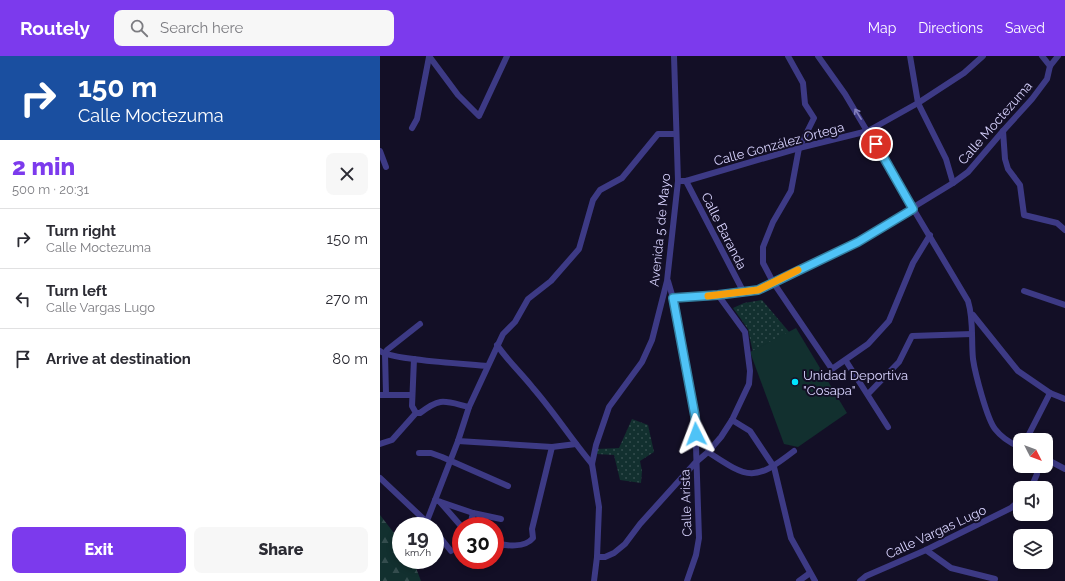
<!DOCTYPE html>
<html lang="en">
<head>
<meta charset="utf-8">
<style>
  :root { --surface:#fff; --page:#f7f7f7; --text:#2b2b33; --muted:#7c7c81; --line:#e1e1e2; --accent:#7c3aed }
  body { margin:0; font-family:Raleway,sans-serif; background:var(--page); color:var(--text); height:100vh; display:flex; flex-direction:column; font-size:15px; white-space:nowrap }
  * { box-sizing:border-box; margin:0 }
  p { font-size:13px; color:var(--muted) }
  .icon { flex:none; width:22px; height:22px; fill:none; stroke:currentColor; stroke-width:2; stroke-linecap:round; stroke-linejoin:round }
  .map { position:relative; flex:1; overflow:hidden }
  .panel { display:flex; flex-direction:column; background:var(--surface); width:380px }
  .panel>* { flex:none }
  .top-card { background:#1a4fa0; color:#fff; overflow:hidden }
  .needle { width:26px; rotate:132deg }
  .buttons { position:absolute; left:633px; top:377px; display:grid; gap:8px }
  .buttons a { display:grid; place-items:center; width:40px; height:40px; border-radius:8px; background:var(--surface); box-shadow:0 2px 6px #0003; font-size:20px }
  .speed { position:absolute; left:12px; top:461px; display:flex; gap:8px; font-size:20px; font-weight:700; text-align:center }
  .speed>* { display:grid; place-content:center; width:52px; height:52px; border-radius:50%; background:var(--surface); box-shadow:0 2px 6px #0003; line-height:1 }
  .speed small { font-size:10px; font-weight:400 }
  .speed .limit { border:6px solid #d22; background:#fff; color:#111 }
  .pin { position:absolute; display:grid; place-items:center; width:34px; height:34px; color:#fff; margin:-17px; border:2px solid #fff; border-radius:50%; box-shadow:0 1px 4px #0007 }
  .me { position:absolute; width:44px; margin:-22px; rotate:357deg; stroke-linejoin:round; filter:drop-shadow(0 0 3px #0008) }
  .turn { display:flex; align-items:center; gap:14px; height:84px; padding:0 12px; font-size:18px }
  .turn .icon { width:52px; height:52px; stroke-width:2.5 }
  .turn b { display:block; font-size:28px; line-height:34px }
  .round { display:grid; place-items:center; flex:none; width:42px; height:42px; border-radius:8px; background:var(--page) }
  .summary { display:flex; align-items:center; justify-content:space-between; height:68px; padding:0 12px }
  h1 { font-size:24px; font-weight:800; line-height:30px; color:var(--accent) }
  .button { display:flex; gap:8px; margin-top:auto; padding:8px 12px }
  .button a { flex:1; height:46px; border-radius:8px; background:var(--accent); color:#fff; font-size:16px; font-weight:800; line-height:46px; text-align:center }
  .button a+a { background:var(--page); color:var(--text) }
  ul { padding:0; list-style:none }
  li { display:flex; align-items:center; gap:12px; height:60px; padding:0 12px; border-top:1px solid var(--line) }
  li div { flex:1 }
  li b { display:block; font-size:15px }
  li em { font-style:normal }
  header { display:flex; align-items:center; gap:24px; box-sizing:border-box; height:56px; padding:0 20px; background:var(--accent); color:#fff }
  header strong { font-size:19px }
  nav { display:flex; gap:22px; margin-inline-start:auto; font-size:14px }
  .search { width:280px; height:36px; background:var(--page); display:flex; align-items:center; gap:10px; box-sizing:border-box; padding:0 14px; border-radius:8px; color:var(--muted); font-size:15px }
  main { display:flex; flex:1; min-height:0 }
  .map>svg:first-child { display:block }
</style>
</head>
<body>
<header>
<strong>Routely</strong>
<div class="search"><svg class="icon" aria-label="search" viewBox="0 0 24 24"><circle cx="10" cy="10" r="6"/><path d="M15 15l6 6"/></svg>Search here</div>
<nav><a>Map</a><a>Directions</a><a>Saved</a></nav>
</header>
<main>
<section class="panel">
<div class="top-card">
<div class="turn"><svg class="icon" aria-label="right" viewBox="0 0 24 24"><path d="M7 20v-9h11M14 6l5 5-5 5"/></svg><div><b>150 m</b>Calle Moctezuma</div></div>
</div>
<div class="summary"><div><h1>2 min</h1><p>500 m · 20:31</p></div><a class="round"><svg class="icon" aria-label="close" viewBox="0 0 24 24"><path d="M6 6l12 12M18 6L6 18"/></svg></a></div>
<ul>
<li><svg class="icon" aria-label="right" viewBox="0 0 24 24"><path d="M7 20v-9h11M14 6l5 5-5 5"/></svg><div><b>Turn right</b><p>Calle Moctezuma</p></div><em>150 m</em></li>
<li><svg class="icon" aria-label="left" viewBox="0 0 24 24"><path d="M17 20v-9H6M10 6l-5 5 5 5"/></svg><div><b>Turn left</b><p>Calle Vargas Lugo</p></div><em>270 m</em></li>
<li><svg class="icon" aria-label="arrive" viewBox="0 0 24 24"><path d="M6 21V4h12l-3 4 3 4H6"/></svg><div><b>Arrive at destination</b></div><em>80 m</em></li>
</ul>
<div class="button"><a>Exit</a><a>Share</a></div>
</section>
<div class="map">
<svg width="685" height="525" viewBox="0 0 685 525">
  <defs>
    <pattern id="forest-firs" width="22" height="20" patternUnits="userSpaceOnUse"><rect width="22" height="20" fill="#12302f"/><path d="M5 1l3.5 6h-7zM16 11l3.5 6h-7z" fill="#344d4e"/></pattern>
    <pattern id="park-dots" width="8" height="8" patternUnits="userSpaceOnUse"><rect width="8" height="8" fill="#12302f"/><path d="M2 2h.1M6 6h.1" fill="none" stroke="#344d4e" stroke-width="1.8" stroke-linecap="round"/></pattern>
  </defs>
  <rect width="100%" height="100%" fill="#130f26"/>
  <polygon fill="url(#forest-firs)" points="0,459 21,486 21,504 33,504 41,525 0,525"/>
  <g fill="url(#park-dots)">
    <polygon points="382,244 410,277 373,297 368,273 353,252 364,247"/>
    <polygon points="252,363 268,369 274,396 260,405 262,415 261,427 240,424 234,399 216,398 217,393 239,392"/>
  </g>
  <polygon fill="#12302f" points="416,272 467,357 418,391 404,388 370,296"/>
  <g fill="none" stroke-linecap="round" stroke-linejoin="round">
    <g stroke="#3d3a85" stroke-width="6">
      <polyline points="49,0 78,39 99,60 127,0"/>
      <polyline points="408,0 423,27 425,48 434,62 419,92 411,135 393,166 383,191 383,207 393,226 452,313 488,288 509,265 533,207 550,179"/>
      <path d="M 438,0 L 465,38 L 588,245 C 594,265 591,283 593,303 C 595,317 607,363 615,373 C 622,382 630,387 640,391"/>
      <polyline points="530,0 538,47 566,103 573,127"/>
      <polyline points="662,0 670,10"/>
      <polyline points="32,72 37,63 49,1"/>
      <polyline points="623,75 625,103 628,113 640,129 644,159 677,167 685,174"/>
      <polyline points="0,95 6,111"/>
      <polyline points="298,125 306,125 419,92 488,75 538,47 584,17 603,0"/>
      <polyline points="306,125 363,235"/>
      <polyline points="288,225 293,242 315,360 319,482 316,499 307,525"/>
      <polyline points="644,235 685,249"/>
      <polyline points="293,242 338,239 378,234 478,185 573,127 588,116 623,75 652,43 667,23 670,10 678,0"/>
      <polyline points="593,259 638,315 670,337 685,343"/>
      <path d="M 117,289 C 128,305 141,317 153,332 C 174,356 191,383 212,408"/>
      <path d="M 0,295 C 11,304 88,308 107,310"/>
      <polyline points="34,303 32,350 36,357"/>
      <polyline points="466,305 508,371"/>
      <polyline points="6,338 5,298 7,294 40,268"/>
      <polyline points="488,338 519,306 532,280 592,278"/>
      <polyline points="0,339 32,339"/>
      <polyline points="352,364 370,375 394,411 411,482 435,525"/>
      <polyline points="646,384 670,337"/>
      <polyline points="78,385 172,391 196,388"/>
      <path d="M 0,388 L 12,384 L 36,357 L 40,357 C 61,341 64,345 89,351"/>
      <path d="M 328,396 C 369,423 374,426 414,395"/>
      <polyline points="39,397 51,397 62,401 128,430"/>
      <polyline points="666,403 685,413"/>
      <polyline points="0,422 51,470"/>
      <polyline points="651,432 657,418 656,410"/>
      <polyline points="55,444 93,457 121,463"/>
      <polyline points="60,446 81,470"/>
      <polyline points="45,470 78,385 89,351 123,278 135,266 148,243 171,225 199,193 213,144 220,134 242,122 278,78 296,78"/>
      <polyline points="90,470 93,457"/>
      <polyline points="55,475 71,495"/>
      <path d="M 115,487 C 126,490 145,492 153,482 L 152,473 L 172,391"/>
      <polyline points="546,494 571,512 615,523"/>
      <polyline points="217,501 225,501 234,497 245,488 260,468 315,407 328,396 341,381 352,364 369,328 370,315 365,276 338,239"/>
      <polyline points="214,525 217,501 219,451 212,408 216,389 229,351 262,306 272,284 287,225 298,125 294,0"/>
      <polyline points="419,525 430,517"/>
      <polyline points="480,525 486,520 546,494 631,452 640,444"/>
    </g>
  </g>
  <defs><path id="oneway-shaft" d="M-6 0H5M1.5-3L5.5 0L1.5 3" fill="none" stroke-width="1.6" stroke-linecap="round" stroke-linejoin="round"/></defs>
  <use stroke="#837fbc" href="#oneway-shaft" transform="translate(478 58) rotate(-122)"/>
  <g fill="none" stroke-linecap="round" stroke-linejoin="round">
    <defs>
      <polyline id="route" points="316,378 315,360 293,242 338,239 378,234 478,186 533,153 496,88"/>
    </defs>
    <use href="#route" stroke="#337fa1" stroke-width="10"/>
    <use href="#route" stroke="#4fc3f7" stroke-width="7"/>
    <polyline stroke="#f59e0b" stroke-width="7" points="328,240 378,234 418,214"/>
  </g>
  <circle fill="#00e5ff" stroke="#130f26" stroke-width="1.5" cx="415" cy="326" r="4"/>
  <g text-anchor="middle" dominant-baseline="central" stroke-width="4" stroke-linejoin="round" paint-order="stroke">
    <g font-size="13" fill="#d9d4ff" stroke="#130f26">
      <text transform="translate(615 67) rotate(-49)">Calle Moctezuma</text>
      <text transform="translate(399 88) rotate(-15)">Calle González Ortega</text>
      <text transform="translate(280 174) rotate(-84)">Avenida 5 de Mayo</text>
      <text transform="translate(344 175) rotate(63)">Calle Baranda</text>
      <text transform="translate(306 447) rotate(-92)">Calle Arista</text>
      <text transform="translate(556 476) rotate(-25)">Calle Vargas Lugo</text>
    </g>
    <g font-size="13" fill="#d9d4ff" stroke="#130f26" text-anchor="start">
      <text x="423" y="319">Unidad Deportiva<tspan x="423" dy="15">"Cosapa"</tspan></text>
    </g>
  </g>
</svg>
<div class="buttons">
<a><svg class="needle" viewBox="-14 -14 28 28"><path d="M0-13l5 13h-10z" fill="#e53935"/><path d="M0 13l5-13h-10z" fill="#7c7c81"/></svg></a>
<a><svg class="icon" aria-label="sound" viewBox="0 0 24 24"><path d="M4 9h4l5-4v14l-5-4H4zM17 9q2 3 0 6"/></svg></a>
<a><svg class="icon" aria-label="layers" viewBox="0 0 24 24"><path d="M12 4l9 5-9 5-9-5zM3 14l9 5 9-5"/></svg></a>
</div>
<div class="speed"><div>19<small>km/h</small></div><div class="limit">30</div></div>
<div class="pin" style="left:496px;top:88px;background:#d93025"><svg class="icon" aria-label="arrive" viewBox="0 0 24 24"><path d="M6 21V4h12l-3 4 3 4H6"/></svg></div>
<svg class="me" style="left:316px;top:378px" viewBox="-20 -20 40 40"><path d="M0-17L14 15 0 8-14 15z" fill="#4fc3f7" stroke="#fff" stroke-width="4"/></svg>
</div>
</main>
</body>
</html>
